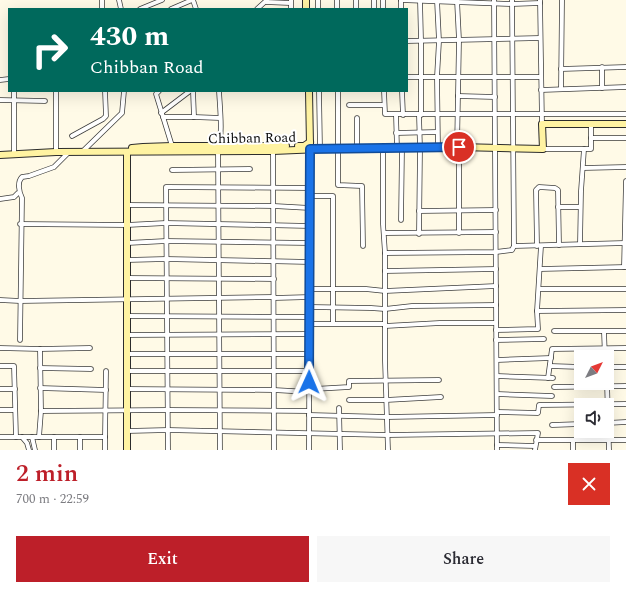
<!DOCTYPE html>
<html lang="en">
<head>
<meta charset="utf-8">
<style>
  :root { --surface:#fff; --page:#f7f7f7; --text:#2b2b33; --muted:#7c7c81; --accent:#bd1f29 }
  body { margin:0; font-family:Spectral,serif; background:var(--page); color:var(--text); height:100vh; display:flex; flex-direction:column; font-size:15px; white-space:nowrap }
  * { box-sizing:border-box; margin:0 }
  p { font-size:13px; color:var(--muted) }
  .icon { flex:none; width:22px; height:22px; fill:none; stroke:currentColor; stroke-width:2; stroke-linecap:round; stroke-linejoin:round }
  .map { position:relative; height:450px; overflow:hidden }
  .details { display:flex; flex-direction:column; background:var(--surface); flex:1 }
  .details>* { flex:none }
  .guide { position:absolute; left:8px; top:8px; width:400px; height:84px; border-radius:0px; box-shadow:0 4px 16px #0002; background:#00695c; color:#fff; overflow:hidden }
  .needle { width:26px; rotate:48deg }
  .buttons { position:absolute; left:574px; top:350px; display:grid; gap:8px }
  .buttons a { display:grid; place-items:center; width:40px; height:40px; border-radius:0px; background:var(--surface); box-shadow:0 4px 16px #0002; font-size:20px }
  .pin { position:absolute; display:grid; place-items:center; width:34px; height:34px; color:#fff; margin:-17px; border:2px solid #fff; border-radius:50%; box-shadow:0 1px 4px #0007 }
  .me { position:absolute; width:44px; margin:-22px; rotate:1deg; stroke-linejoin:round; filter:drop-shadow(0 0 3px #0008) }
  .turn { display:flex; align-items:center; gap:14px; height:84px; padding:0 16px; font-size:18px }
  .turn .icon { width:52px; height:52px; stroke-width:2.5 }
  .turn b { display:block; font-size:28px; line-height:34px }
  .round { display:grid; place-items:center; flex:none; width:42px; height:42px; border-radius:0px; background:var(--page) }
  .headline { display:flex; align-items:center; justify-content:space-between; height:68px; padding:0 16px }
  h1 { font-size:24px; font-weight:600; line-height:30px; color:var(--accent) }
  .primary-button { display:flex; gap:8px; margin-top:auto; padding:8px 16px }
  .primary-button a { flex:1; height:46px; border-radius:0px; background:var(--accent); color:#fff; font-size:16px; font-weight:600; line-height:46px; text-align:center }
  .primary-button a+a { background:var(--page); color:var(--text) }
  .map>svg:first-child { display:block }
</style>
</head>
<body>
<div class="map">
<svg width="626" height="450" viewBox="0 0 626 450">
  <rect width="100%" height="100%" fill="#fffae7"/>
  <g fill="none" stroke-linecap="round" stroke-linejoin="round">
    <defs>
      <g id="street">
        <polyline points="102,0 102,9"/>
        <polyline points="119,0 121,9"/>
        <polyline points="193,0 196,9"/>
        <polyline points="291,0 291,9"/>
        <polyline points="318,0 318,9"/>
        <polyline points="337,0 337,9"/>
        <polyline points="356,0 356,9"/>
        <polyline points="374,0 374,9"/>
        <polyline points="383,0 383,9"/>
        <polyline points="401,0 512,4 540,3"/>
        <polyline points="401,0 401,9"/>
        <polyline points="420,0 421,40 421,115"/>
        <polyline points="437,0 439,41 437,77 438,148"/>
        <polyline points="457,0 459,40 457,148"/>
        <polyline points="494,0 497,450"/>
        <polyline points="512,0 514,246"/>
        <polyline points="540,0 542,124"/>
        <polyline points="266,2 290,3"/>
        <polyline points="140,9 162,0"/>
        <polyline points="171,9 192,0"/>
        <polyline points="257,9 267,0"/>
        <polyline points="407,41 540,38"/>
        <polyline points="602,67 602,88"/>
        <polyline points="561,69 626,67"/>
        <polyline points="407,77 540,77"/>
        <polyline points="0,80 9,79"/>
        <polyline points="561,89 562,0"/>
        <polyline points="541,90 626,87"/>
        <polyline points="56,91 56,152"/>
        <polyline points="159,91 156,94 172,146"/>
        <path d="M 219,91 C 220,109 223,134 218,151 L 220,450"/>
        <polyline points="319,91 320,149"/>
        <polyline points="338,91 338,185 362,186 363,246"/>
        <polyline points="384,91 385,114 626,114"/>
        <polyline points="402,91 403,115"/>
        <polyline points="458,96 495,97"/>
        <polyline points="0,100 45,101"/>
        <polyline points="349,105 384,105"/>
        <polyline points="161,113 190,91"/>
        <polyline points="396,115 397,148"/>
        <polyline points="419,115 420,148 419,234"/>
        <polyline points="163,117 194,117 193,91"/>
        <polyline points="194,117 220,118"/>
        <polyline points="396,133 437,132"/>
        <polyline points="72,136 103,119 106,116 105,91"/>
        <polyline points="591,138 626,138"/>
        <polyline points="357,148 357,118"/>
        <polyline points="383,149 383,224 385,253 385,361 388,450"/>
        <polyline points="543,149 591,149 591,124"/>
        <polyline points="273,151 274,450"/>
        <polyline points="82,152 122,113 124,91"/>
        <polyline points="14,154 14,91"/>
        <polyline points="583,168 626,167"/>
        <polyline points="172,170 250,169"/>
        <polyline points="310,196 333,196 333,323"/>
        <polyline points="0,199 14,197 18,193"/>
        <polyline points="127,205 274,206 310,208"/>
        <polyline points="558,207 580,207"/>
        <polyline points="419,211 496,210"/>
        <polyline points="401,220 402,148"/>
        <polyline points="20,224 127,225 166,223 310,226"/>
        <polyline points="385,233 496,232"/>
        <polyline points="459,233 459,147"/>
        <polyline points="127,243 166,241 310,243"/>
        <polyline points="580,244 581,191 584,149"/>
        <polyline points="537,246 536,190 539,187 555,188 558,190 559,245"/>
        <polyline points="385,253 496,252 512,250 514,246 625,243"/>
        <polyline points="127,260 166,259 310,262"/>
        <polyline points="624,267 626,181"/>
        <polyline points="540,269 626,267"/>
        <polyline points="385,271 496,269"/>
        <polyline points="127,278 274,279"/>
        <polyline points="310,289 366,289 385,291 496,286"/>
        <polyline points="539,289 626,289"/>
        <polyline points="274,298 310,297"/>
        <polyline points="0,300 20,301 274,297"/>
        <polyline points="310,307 371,308 385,309 412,306 496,305"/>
        <polyline points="537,311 626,310"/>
        <polyline points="127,316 310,317"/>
        <polyline points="310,324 385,324"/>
        <polyline points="385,326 440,323 496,323"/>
        <polyline points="496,330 538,329 537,311 541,246"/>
        <polyline points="554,331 626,331"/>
        <polyline points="604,332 605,357"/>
        <polyline points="127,335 310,334"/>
        <path d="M 20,340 L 22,198 C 19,192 17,182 22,177 L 29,176 L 54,167 L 69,152"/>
        <polyline points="496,340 544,339"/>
        <polyline points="0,348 40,349 41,411 168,410 309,411"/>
        <polyline points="40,349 90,348"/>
        <polyline points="127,354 310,354"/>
        <polyline points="497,360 551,358"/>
        <polyline points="0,366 14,366 16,437 0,437"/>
        <polyline points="550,366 581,367"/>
        <polyline points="607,367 626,367"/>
        <polyline points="40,368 91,369"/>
        <polyline points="127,371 310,371"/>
        <polyline points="497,376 553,378"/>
        <polyline points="548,378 552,349 626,348"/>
        <polyline points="607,383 609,450"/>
        <polyline points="554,387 626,386"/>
        <polyline points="40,388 106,390"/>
        <polyline points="0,389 15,389"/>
        <polyline points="127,389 274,390 309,392 314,389 349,387 349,381 439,380"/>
        <polyline points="497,394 552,396"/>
        <polyline points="349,400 386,400 441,397"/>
        <polyline points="339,408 340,450"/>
        <polyline points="0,410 15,410"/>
        <polyline points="497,412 538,413 539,405 626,404"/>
        <polyline points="309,415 387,417 497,415"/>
        <polyline points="607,423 626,422"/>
        <polyline points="552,425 581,424"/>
        <polyline points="127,431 168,430 388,435 538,433 535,450"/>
        <polyline points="16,437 105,437 105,450"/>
        <polyline points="22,437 27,443 29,450"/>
        <polyline points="32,437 35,450"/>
        <polyline points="39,437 41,411"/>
        <polyline points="54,437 54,450"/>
        <polyline points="105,437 106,371"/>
        <polyline points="536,440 626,440"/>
        <polyline points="573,441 573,450"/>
        <polyline points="497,445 535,446"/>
        <polyline points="80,450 80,437"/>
        <polyline points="168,450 166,187 310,188"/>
        <polyline points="309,450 310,149"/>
      </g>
      <g id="secondary">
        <polyline points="306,0 306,9"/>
        <polyline points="309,91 310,145"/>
        <polyline points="298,146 304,146 310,142"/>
        <polyline points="132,148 143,147 172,146 286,146"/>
        <polyline points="0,155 56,152 273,151 320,149 459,147 543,149 542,124 626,124"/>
        <polyline points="127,450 127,152"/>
      </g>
    </defs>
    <use href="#street" stroke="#3d3d3d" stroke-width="5.5"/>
    <use href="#secondary" stroke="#2c2c2c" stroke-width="8"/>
    <use href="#street" stroke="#fff" stroke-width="4"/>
    <use href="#secondary" stroke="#fff3a2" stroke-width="6"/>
  </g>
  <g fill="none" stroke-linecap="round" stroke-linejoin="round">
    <defs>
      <polyline id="route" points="309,382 310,149 459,147"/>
    </defs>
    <use href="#route" stroke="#114b97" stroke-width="10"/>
    <use href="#route" stroke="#1a73e8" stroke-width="7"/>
  </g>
  <g text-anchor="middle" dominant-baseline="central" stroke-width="4" stroke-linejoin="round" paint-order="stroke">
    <g font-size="14" fill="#0a0a0a" stroke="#fff">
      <text transform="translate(252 138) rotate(-1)">Chibban Road</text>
    </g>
  </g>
</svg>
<div class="buttons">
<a><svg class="needle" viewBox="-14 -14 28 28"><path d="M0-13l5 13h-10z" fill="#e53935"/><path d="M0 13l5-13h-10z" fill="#7c7c81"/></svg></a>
<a><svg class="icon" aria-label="sound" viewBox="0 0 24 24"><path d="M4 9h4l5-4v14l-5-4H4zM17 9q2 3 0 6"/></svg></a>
</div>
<div class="pin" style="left:459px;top:147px;background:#d93025"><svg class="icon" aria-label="arrive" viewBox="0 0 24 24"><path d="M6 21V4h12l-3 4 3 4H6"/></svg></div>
<svg class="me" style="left:309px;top:382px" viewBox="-20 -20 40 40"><path d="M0-17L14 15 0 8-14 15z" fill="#1a73e8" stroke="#fff" stroke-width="4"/></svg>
<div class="guide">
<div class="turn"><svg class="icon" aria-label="right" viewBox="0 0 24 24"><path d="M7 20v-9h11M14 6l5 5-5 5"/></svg><div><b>430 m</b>Chibban Road</div></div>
</div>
</div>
<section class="details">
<div class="headline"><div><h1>2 min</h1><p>700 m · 22:59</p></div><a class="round" style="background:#d93025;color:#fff"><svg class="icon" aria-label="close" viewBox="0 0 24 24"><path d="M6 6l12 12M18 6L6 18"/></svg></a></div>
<div class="primary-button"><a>Exit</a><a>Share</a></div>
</section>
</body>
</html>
